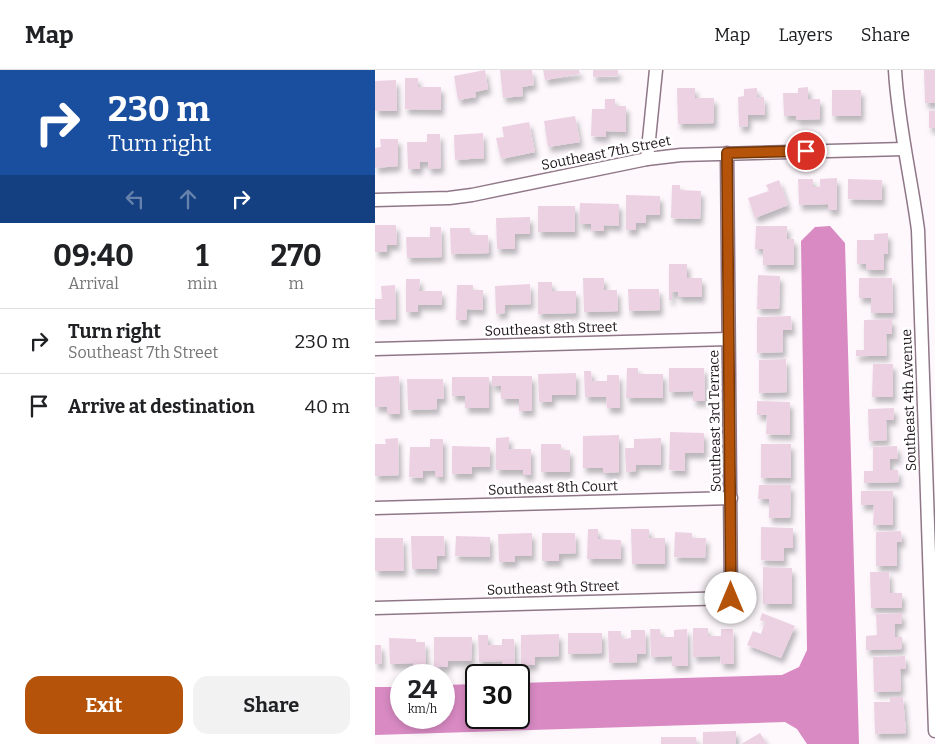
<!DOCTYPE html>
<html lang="en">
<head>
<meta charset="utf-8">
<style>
  :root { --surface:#fff; --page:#f2f2f2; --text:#202124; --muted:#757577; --line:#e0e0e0; --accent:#b45309 }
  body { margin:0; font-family:Bitter,serif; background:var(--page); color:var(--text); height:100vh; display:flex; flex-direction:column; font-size:19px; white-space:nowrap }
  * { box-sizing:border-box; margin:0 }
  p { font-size:16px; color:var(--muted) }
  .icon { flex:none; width:28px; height:28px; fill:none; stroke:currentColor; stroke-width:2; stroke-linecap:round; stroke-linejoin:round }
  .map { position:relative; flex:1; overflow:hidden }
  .sheet { display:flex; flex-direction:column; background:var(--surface); width:375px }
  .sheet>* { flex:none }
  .banner { background:#1a4fa0; color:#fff; overflow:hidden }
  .speed { position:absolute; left:15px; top:594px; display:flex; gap:10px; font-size:25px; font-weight:700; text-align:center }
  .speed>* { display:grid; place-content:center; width:65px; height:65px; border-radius:50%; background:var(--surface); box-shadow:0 2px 8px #0003; line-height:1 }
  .speed small { font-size:12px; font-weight:400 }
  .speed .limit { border:2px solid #111; border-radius:8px; background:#fff; color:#111 }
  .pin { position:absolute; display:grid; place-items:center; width:42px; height:42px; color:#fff; margin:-21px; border:2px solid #fff; border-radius:50%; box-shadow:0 1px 5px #0007 }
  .me { position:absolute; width:55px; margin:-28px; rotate:0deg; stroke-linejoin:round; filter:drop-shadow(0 0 4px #0008) }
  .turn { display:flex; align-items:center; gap:18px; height:105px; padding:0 25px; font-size:22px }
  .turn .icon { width:65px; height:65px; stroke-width:2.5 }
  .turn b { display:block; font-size:35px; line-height:42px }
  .lanes { display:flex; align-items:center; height:48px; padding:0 25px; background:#0003; justify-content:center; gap:25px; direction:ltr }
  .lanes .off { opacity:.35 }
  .eta { display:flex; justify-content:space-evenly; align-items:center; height:85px; text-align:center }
  .eta b { font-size:30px; font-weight:700; line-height:35px }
  .action { display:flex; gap:10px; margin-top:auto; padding:10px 25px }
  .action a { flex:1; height:58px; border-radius:15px; background:var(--accent); color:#fff; font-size:20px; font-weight:700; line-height:58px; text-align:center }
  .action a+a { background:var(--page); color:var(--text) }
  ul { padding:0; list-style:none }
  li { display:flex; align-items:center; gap:15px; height:65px; padding:0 25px; border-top:1px solid var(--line) }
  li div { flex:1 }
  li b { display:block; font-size:19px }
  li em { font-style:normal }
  header { display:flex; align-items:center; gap:30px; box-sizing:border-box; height:70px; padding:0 25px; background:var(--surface); border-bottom:1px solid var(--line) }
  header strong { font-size:24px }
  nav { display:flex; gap:28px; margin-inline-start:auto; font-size:18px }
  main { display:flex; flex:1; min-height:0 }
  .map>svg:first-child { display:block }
</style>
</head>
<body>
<header>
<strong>Map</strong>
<nav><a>Map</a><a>Layers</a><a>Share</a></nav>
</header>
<main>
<section class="sheet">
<div class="banner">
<div class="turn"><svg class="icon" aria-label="right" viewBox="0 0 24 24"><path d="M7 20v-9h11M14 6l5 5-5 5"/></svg><div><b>230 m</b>Turn right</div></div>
<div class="lanes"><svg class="icon off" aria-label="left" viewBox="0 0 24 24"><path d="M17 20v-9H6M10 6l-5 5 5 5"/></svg><svg class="icon off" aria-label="ahead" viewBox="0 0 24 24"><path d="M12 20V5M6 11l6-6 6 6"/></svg><svg class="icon" aria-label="right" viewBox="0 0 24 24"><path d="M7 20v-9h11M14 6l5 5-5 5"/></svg></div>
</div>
<div class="eta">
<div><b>09:40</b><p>Arrival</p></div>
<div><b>1</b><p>min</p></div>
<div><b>270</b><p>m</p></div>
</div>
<ul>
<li><svg class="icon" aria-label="right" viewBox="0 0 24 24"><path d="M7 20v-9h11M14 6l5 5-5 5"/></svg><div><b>Turn right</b><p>Southeast 7th Street</p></div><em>230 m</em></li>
<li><svg class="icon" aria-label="arrive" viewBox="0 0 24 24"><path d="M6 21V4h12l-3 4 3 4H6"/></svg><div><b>Arrive at destination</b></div><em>40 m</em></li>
</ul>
<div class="action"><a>Exit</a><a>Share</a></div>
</section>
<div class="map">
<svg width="560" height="674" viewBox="0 0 560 674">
  <defs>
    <filter id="shadow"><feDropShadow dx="3" dy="5.5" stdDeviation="2.5" flood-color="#0004"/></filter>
  </defs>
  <rect width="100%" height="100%" fill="#fef8fc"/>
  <polygon fill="#d98ac3" points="455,156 470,173 484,674 432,674 422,659 410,652 0,665 0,617 26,617 26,648 69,648 69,615 101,614 101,648 144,648 144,613 407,605 424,597 432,580 426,171 440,157"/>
  <g fill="#ecd1e3" filter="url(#shadow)">
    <polygon points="110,0 113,19 100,22 101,27 83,30 79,6"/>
    <polygon points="125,0 157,0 159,15 147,17 148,26 128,28"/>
    <polygon points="168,0 204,0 205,4 170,10"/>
    <polygon points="218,0 243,0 243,6 218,7"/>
    <polygon points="549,0 560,0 560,33 550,33"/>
    <polygon points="30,8 43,8 43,17 66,17 66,40 30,39"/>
    <polygon points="21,10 22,41 0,41 0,11"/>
    <polygon points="433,17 433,29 445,29 445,49 421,50 421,46 409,46 408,23 423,23 423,18"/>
    <polygon points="302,18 320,18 320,28 339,28 339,53 303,54"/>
    <polygon points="382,18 382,27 389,27 390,45 373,45 373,56 364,57 363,27 369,26 369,19"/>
    <rect x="457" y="20" width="29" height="26"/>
    <polygon points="230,29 240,29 240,36 251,36 251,62 231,61 231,67 216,66 217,39 230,39"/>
    <rect x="554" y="41" width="6" height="17"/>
    <polygon points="200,46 205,72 173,77 169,51"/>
    <polygon points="154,52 160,82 126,89 121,68 129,67 127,57"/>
    <polygon points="108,63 109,88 80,90 79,65"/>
    <polygon points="52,64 65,64 66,98 53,99 53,92 45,92 45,99 33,99 32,72 52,72"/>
    <polygon points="5,69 23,69 23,96 0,98 0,78 6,77"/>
    <polygon points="462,108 462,140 453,140 453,134 424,135 423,109 438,109 438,117 445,117 445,109"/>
    <polygon points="473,109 507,110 507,130 473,129"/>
    <polygon points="404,110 413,135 380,148 373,128 394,121 391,115"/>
    <polygon points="297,115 305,115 305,120 326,121 325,149 296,148"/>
    <polygon points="251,125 285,126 285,145 271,145 271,153 261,153 261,160 251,160"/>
    <polygon points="205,133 244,134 244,156 229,155 229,161 216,161 216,154 204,154"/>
    <rect x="163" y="136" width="37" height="26"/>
    <polygon points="155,147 155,164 140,164 140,179 122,179 121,148"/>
    <polygon points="0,155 21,155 22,175 12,175 12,182 0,182"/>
    <polygon points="381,156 412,156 412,169 419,169 419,195 388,195 388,179 380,179"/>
    <polygon points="55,157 66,157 67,187 32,188 31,167 55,167"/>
    <polygon points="75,158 95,158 95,165 113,165 114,183 76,184"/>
    <polygon points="513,163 513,184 509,184 509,200 491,200 491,194 482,194 482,170 499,170 499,164"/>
    <polygon points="294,194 312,194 312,208 327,208 327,227 303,227 303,222 297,222 297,230 294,230"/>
    <polygon points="383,205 405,206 404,239 382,239"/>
    <polygon points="208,208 229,208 229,220 242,220 243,241 209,242"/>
    <polygon points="484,208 517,208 518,243 496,243 496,228 484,228"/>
    <polygon points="31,209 45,209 44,221 67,221 67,235 43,235 43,242 31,242"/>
    <polygon points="163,212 177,212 177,221 201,221 201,243 163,244"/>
    <polygon points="155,214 156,234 130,235 130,243 121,244 120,216"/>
    <polygon points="20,215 21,249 0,250 0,229 7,229 6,216"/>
    <polygon points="82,215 98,215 98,220 108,220 108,240 92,239 91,250 81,250"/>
    <polygon points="253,219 284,219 285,240 254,241"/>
    <polygon points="416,246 417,260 408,260 408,282 382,283 382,247"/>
    <polygon points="517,249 517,264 511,264 512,286 481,286 481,280 489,280 489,250"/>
    <polygon points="411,289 412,322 384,323 384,290"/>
    <polygon points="498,294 518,294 518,327 497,327"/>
    <polygon points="252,298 263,298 263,304 288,304 288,328 251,328"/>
    <polygon points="294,298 329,298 330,331 318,331 318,321 294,322"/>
    <polygon points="209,301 216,301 217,311 232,311 232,305 244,305 245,338 232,338 231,327 210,327"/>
    <polygon points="201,303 201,325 177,325 177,332 164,332 163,304"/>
    <polygon points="24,306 25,344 12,344 12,337 0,337 0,307"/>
    <polygon points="117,306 157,306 157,341 144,341 144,329 126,329 126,316 117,316"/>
    <polygon points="77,307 114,307 114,338 90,338 90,326 77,326"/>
    <polygon points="32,309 68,309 69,329 62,329 62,339 33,340"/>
    <polygon points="382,331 415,332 415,365 391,364 392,345 382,345"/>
    <polygon points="519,338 519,350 511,350 512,370 494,371 493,339"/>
    <polygon points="295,362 329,363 329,383 310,383 310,401 294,400"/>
    <polygon points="244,365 244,402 228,403 228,398 208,398 208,366"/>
    <polygon points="134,367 134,379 156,379 156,405 148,405 148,400 121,400 121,368"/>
    <polygon points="23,368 24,405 0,406 0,374 11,374 10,369"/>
    <polygon points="286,368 286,395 261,395 261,401 251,402 250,378 259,378 259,369"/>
    <polygon points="55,369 68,369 68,407 60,407 60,401 48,401 48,408 34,407 35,377 55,377"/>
    <polygon points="166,374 186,374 186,380 195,380 195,402 166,402"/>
    <rect x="386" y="374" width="30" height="34"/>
    <polygon points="77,376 115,377 115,397 97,397 97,404 77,404"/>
    <polygon points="522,376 523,389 515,389 515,400 523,400 524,412 489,413 489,401 498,401 498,377"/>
    <polygon points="384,415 416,415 415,448 394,448 394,429 383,429"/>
    <polygon points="486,421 518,421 518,455 498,455 499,435 486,435"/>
    <polygon points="386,457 418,458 418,478 409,478 409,491 386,490"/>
    <polygon points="213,459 223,459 223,469 246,470 246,489 212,489"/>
    <polygon points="256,459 274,459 274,468 290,468 290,494 257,494"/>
    <polygon points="526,461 527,472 522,472 522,496 501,496 501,462"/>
    <polygon points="300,462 317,463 317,468 331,468 330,488 299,487"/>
    <polygon points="157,463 157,486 140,486 140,492 124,492 123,464"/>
    <polygon points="167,463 200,463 201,483 184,484 184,491 167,491"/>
    <polygon points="36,466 69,466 70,486 62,486 62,499 37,499"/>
    <polygon points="81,466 115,467 115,487 80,486"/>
    <polygon points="0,468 28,468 29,501 0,501"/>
    <polygon points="388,497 417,498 417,534 388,534"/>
    <polygon points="495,502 514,502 515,523 527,523 527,538 496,538"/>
    <polygon points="387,543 420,556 406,588 372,575 378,561 386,564 390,552 385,550"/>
    <polygon points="527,543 527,554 520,554 520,567 527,567 527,579 491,580 491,566 502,565 501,544"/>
    <polygon points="318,558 333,558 333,566 346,566 346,559 358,559 359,594 346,594 345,586 318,587"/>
    <polygon points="275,559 285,559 286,567 299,567 299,560 312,559 313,596 297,596 297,586 276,587"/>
    <polygon points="256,560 270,560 271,584 262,584 262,592 234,593 233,561 246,561 246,569 256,568"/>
    <polygon points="193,563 227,563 227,583 193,584"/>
    <polygon points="184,564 184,586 160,587 160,595 146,595 146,565"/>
    <polygon points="103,565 113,565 113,575 127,575 127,569 139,569 140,602 127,602 127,591 104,592"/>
    <polygon points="59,567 97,567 96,591 73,591 73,597 59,597"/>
    <polygon points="14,568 41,569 41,572 50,572 51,604 39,605 38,593 15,594"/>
    <polygon points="0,575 6,575 7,594 0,594"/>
    <polygon points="530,586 531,599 525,599 526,621 499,622 498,587"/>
    <polygon points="515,627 528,627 531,663 500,664 499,632 515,632"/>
    <polygon points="361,661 361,674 328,674 328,662"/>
    <polygon points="385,663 392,674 366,674"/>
    <polygon points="286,667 321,667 322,674 286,674"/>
  </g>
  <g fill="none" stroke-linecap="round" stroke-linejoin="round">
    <defs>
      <g id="street">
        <path d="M 520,0 C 523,54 536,107 543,160 L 560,661"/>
        <polyline points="272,89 281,0"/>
        <polyline points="0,130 74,128 97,125 272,89 306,85 529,79"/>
        <polyline points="0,279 353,269"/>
        <polyline points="0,438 356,428"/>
        <polyline points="0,538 356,528 352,83"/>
      </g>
    </defs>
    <use href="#street" stroke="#907788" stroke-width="15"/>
    <use href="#street" stroke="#fff" stroke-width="12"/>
  </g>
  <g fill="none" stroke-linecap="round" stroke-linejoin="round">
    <defs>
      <polyline id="route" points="356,528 352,83 431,81"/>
    </defs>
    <use href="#route" stroke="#753606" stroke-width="12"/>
    <use href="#route" stroke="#b45309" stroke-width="9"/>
  </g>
  <g text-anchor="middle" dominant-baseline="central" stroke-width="5" stroke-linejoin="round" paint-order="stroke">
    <g font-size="14" fill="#20171d" stroke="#fff">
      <text transform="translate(231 83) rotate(-11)">Southeast 7th Street</text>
      <text transform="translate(176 259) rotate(-2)">Southeast 8th Street</text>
      <text transform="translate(534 330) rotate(-92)">Southeast 4th Avenue</text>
      <text transform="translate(340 351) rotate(-91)">Southeast 3rd Terrace</text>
      <text transform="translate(178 418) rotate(-2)">Southeast 8th Court</text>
      <text transform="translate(178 518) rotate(-2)">Southeast 9th Street</text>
    </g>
  </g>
</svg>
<div class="speed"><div>24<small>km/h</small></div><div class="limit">30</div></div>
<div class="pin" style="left:431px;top:81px;background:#d93025"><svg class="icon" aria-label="arrive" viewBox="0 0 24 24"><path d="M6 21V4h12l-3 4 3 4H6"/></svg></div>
<svg class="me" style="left:356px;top:528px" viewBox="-20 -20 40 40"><circle r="19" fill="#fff"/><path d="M0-13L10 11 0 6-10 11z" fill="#b45309"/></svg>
</div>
</main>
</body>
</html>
